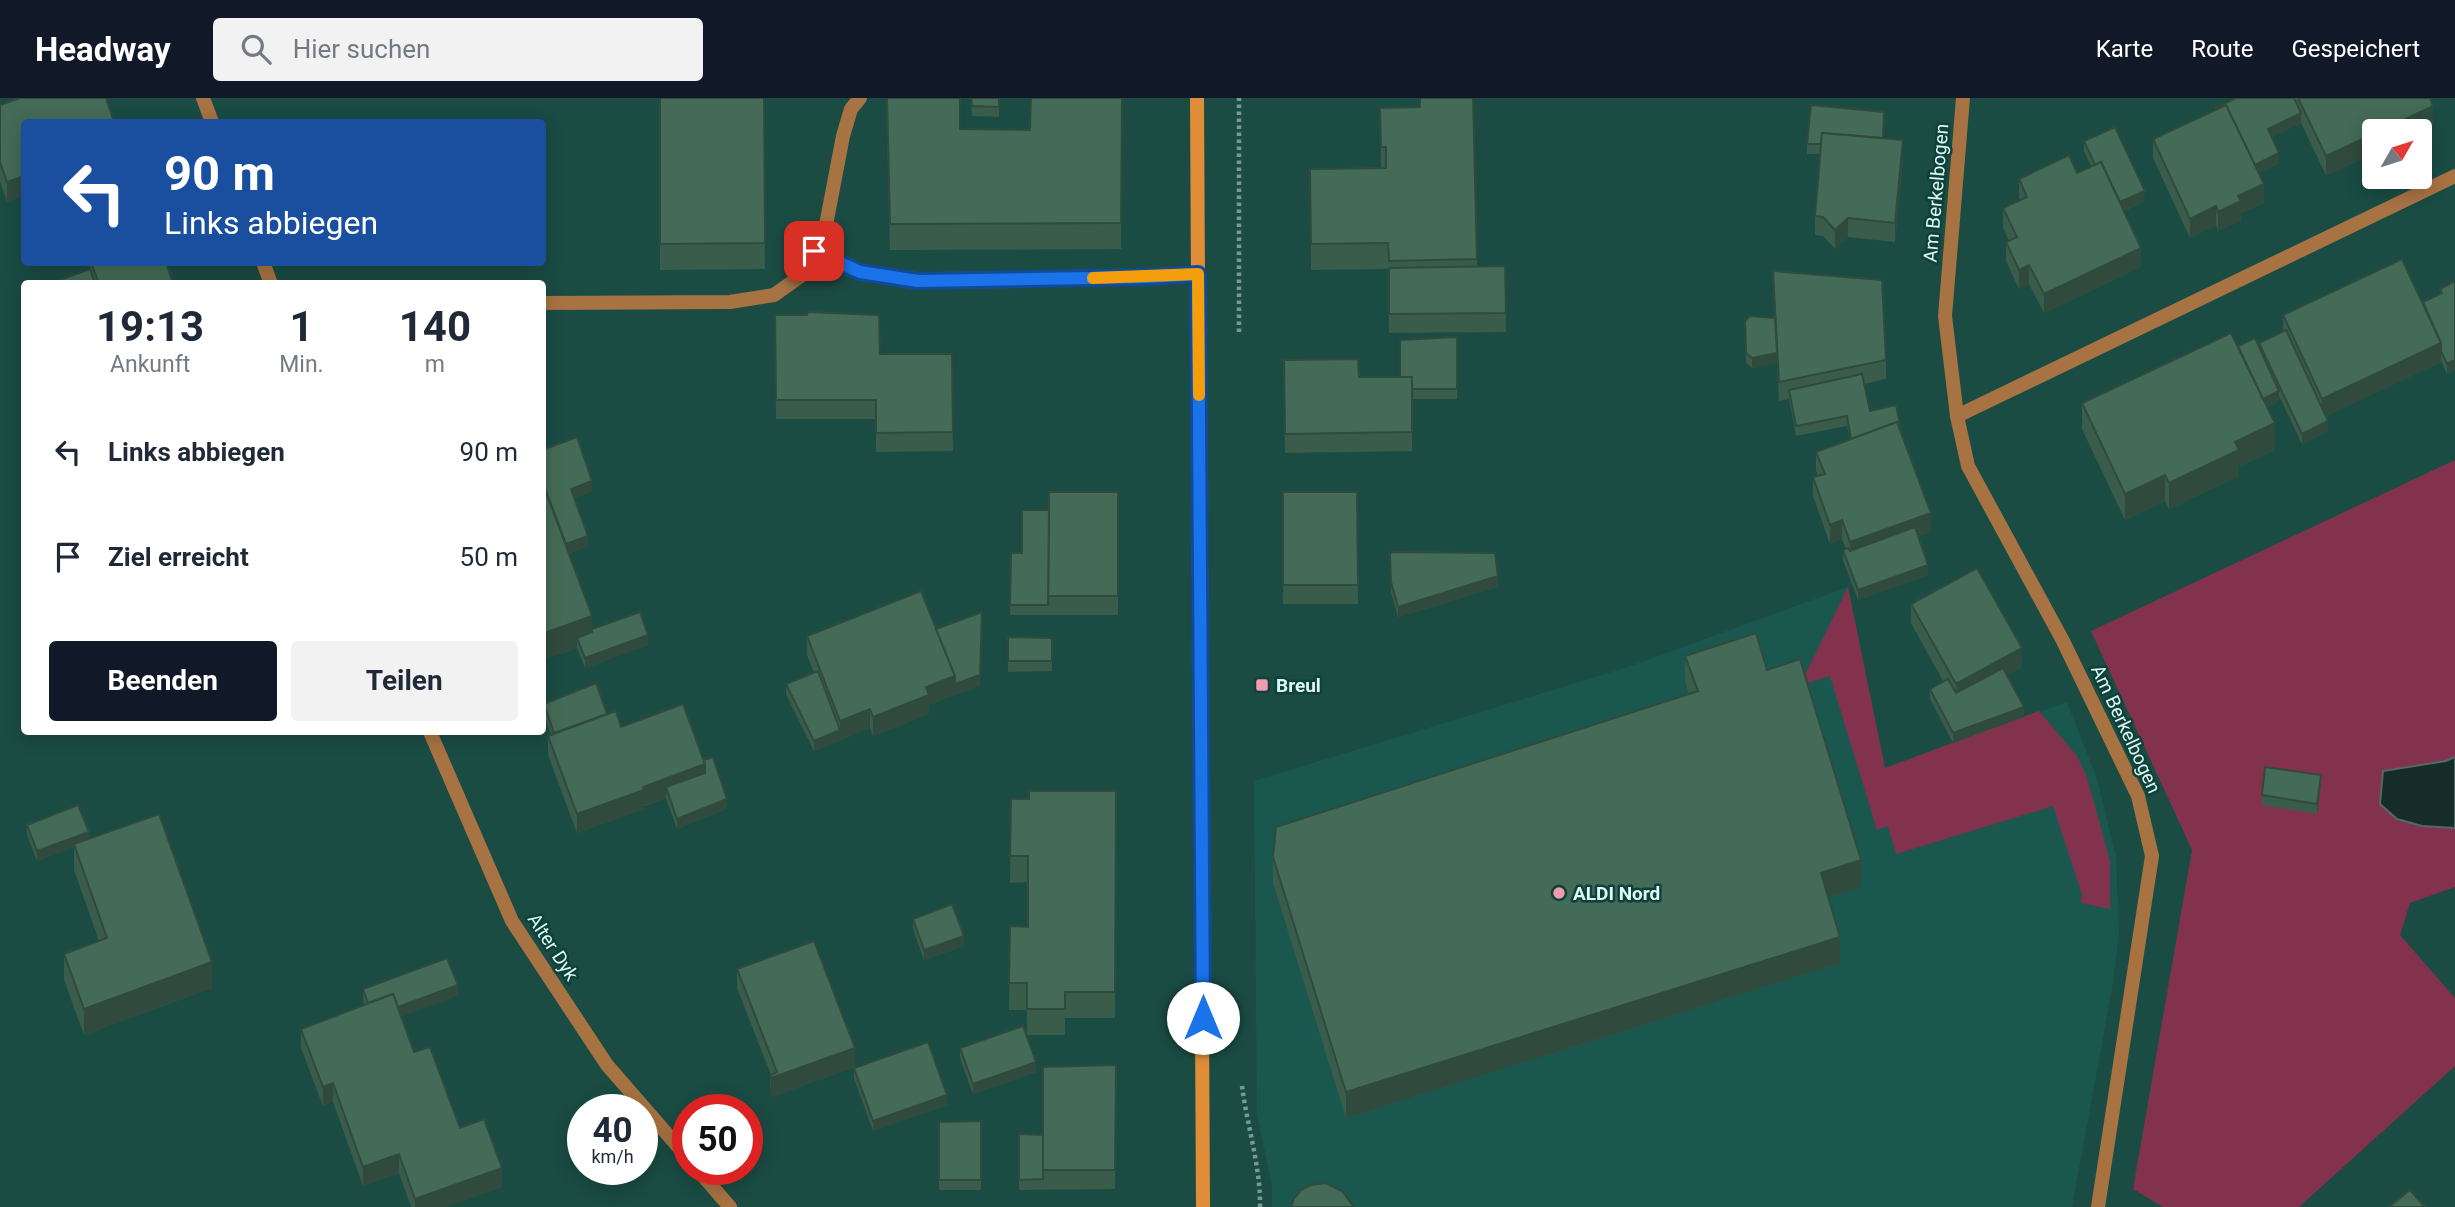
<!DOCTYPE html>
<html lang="de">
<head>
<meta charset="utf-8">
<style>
  :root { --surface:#fff; --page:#f2f2f3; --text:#1f2937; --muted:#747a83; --accent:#111827 }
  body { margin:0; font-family:Roboto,sans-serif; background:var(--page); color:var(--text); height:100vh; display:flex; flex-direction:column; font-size:26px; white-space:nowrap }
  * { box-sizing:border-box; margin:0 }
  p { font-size:23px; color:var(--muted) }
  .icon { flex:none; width:38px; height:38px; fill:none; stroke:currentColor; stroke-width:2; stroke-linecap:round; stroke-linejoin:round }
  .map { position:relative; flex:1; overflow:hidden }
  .sheet { position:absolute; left:21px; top:182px; width:525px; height:455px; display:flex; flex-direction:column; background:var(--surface); border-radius:7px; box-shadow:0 4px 18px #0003 }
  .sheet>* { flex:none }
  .top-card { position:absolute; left:21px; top:21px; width:525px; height:147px; border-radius:7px; box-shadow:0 4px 18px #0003; background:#1a4fa0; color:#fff; overflow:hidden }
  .needle { width:46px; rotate:51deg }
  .fabs { position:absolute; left:2362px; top:21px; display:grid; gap:14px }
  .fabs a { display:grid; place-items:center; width:70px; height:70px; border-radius:7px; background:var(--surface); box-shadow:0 4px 18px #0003; font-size:35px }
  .speed { position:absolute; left:567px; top:996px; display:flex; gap:14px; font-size:35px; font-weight:700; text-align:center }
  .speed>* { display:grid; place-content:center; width:91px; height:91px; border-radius:50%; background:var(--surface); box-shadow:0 4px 18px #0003; line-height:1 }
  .speed small { font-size:18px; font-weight:400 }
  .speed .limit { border:10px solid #d22; background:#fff; color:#111 }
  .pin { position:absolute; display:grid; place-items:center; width:60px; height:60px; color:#fff; margin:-30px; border-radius:14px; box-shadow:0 4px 10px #0006 }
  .me { position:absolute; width:77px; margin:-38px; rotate:0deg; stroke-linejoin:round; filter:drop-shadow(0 0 5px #0008) }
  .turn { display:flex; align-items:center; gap:24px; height:147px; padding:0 28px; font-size:32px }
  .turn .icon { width:91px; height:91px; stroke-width:2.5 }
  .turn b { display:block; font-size:49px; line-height:60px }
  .eta { display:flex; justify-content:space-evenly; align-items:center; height:119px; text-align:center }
  .eta b { font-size:42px; font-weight:700; line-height:49px }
  .primary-button { display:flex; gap:14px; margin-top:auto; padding:14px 28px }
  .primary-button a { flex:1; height:80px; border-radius:7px; background:var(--accent); color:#fff; font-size:28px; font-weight:700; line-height:80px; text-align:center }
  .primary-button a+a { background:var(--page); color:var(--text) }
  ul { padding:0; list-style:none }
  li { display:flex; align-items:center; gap:21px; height:105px; padding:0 28px }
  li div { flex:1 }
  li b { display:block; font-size:26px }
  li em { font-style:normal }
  header { display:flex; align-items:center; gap:42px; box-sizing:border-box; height:98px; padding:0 35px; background:var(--accent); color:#fff }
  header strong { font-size:33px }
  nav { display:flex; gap:38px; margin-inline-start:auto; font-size:24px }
  .search { width:490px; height:63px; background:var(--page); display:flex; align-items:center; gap:18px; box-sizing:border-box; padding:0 24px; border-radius:7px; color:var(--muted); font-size:26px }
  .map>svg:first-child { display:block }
</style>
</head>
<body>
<header>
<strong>Headway</strong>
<div class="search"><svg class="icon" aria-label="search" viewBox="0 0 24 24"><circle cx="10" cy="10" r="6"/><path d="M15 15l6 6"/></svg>Hier suchen</div>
<nav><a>Karte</a><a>Route</a><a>Gespeichert</a></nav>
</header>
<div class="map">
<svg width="2455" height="1109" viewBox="0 0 2455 1109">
  <rect width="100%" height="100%" fill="#1a4c44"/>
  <polygon fill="#1a584f" points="1848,489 1885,670 2067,604 2097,681 2116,759 2119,836 2113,885 2072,1109 1272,1109 1272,1087 1257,1017 1254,683 1625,570"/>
  <g fill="#83324e">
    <polygon points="2455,362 2455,659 2446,663 2422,728 2455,730 2455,789 2410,805 2400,837 2455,900 2455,968 2299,1109 2163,1109 2133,1091 2192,752 2091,533"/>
    <polygon points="1848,489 1885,670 2039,613 2077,658 2087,679 2110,763 2110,811 2081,805 2082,796 2053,708 1896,756 1888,728 1877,732 1830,578 1800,587"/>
  </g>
  <polygon fill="#162c28" stroke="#526965" stroke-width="2" points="2455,659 2455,730 2422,728 2397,721 2380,706 2383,673 2446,663"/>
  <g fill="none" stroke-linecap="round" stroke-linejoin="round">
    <g stroke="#749a94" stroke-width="4.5" stroke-dasharray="3.5 3.5" stroke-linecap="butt">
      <polyline points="1239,234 1239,0"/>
      <path d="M 1242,988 C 1247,1027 1261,1071 1260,1109"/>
    </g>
    <g stroke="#a87343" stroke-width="14">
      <polyline points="814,153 860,175 918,183 1148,179 1198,175"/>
      <polyline points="542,205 730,204 774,197 805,175 826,127 843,38 851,11 860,0"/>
    </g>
    <g stroke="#a87343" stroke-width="14">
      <polyline points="203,0 212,24"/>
      <polyline points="1963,0 1945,218 1957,318 1968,368 2063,543 2138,698 2152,758 2098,1109"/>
      <polyline points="263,164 271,186"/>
      <polyline points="1957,318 2455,78"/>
      <polyline points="430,634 512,823 607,967 688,1060"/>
      <polyline points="697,1071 730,1109"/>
    </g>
    <polyline stroke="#e08d39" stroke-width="14" points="1197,0 1203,1109"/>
  </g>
  <g fill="#3a5c4b">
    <polygon points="660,0 764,0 765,171 660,172"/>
    <polygon points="886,0 960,0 960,31 1030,32 1122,0 1121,151 890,152"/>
    <polygon points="971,0 999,0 999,19 972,18"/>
    <polygon points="1473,0 1477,169 1505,168 1506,234 1389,235 1388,171 1311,172 1310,71 1381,70 1380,10 1420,9"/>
    <polygon points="2236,0 2430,0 2433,27 2420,33 2375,33 2375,59 2372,60 2367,59 2326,77 2301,25 2272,39 2279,65 2259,75 2264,105 2241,115 2241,122 2218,133 2216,127 2190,140 2153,60 2153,41 2215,12 2215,10"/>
    <polygon points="0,7 24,24 24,97 7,104 0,83"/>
    <polygon points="1884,25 1883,40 1903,61 1895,144 1848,139 1835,151 1823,138 1815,137 1815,118 1820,56 1807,56 1807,46"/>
    <polygon points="2084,43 2145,103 2124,113 2141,169 2044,215 2029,186 2019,191 2006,163 2006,144 2009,143 2003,129 2003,110 2020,102 2019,100 2019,81 2077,75 2091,68 2084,53"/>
    <polygon points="90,164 166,164 173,186 49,186 90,171"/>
    <polygon points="1773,173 1886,262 1886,281 1864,286 1870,313 1901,334 1931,434 1918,438 1928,477 1858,502 1843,462 1843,452 1846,451 1842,441 1830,446 1813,398 1813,379 1818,378 1816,373 1816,354 1850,341 1847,328 1796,338 1789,301 1779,303 1777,265 1752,270 1746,265 1745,223 1774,220"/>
    <polygon points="2455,183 2455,272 2447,276 2441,263 2441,264 2326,318 2328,333 2302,346 2279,298 2279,303 2267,309 2275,352 2239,368 2239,378 2169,411 2165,403 2125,422 2082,331 2082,305 2238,248 2259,249 2259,245 2283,234 2283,217 2423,204 2440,196 2440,191"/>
    <polygon points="775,217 807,217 880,256 952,256 953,353 876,354 876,321 776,321"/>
    <polygon points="1457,239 1457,301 1412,301 1412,299 1412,353 1285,355 1284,262 1359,279 1400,279"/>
    <polygon points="542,352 592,393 574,400 588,448 569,455 592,531 648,547 585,570 577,550 542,562"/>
    <polygon points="1118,394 1118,517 1010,517 1011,455 1022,455 1049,412"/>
    <polygon points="1283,394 1357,394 1358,506 1283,506"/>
    <polygon points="1390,454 1498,489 1398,519 1391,494"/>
    <polygon points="1911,506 2022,569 2007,577 2024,619 1953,645 1930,601 1930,591 1943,583 1911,525"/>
    <polygon points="936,531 980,587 929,607 929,616 873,638 870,630 814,653 786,596 786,586 814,575 807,557 807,538"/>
    <polygon points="1008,539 1052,540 1052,573 1008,574"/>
    <polygon points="1685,558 1767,572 1861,789 1828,799 1840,865 1346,1020 1273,785 1273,759 1689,596 1685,584"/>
    <polygon points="544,606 607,616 621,629 704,662 727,711 677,731 666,700 644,708 644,711 577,735 548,657 548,638 551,637 544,616"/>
    <polygon points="2321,687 2317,716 2262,707 2262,697"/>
    <polygon points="1116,693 1115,920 1065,920 1065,937 1027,937 1027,912 1009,912 1010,828 1028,829 1028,784 1010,785 1011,701 1029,701"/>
    <polygon points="27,727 89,740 212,890 84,937 64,882 64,856 99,843 74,772 74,749 37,763 27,737"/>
    <polygon points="913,821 964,848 924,862 913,831"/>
    <polygon points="737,871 855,969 771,999 770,978 771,977 737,890"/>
    <polygon points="363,891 458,897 401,918 414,954 460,1030 502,1089 446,1109 411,1109 399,1075 363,1088 333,1004 323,1008 301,950 301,931 365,907 363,901"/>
    <polygon points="960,950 1036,974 973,996 960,960"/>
    <polygon points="1116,967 1115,1091 1019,1092 1019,1036 1043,1037"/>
    <polygon points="854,970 947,1007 873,1033 854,980"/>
    <polygon points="981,1023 981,1092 939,1092 939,1024"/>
  </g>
  <g fill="#304b3d">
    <polygon points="2433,8 2433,27 2420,33 2390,33 2393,27"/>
    <polygon points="2301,15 2301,25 2268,41 2268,31"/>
    <polygon points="2367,39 2367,59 2326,77 2326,58"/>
    <polygon points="2375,40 2375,59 2372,60 2372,41"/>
    <polygon points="1903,42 1903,61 1895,144 1895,125"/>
    <polygon points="2279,55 2279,65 2251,79 2251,69"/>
    <polygon points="24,78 24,97 7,104 7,84"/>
    <polygon points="2264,86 2264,105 2241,115 2241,122 2218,133 2218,114 2238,98"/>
    <polygon points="2145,93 2145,103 2116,116 2116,106"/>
    <polygon points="2216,108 2216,127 2190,140 2190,121"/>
    <polygon points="1848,120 1848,139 1835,151 1835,132"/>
    <polygon points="2141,150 2141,169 2044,215 2044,196"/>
    <polygon points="2029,167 2029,186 2019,191 2019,172"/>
    <polygon points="2441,245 2441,264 2322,320 2322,301"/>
    <polygon points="1777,255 1777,265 1752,270 1752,260"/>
    <polygon points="2455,262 2455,272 2447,276 2447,266"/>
    <polygon points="2279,293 2279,303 2257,314 2257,303"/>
    <polygon points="2328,323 2328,333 2302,346 2302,336"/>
    <polygon points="2275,325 2275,352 2239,368 2239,378 2169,411 2169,385 2235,344"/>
    <polygon points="2165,377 2165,403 2125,422 2125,396"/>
    <polygon points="592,383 592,393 571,401 571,391"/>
    <polygon points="1931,415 1931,434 1850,463 1850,444"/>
    <polygon points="1842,422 1842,441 1830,446 1830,427"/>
    <polygon points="588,438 588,448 561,458 561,448"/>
    <polygon points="1928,467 1928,477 1858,502 1858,492"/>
    <polygon points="1498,478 1498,489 1398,519 1398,509"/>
    <polygon points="982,514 980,587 929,607 929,616 873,638 873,619"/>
    <polygon points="592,518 592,544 577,540 577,550 542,562 542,536"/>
    <polygon points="648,537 648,547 585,570 585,560"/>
    <polygon points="2022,550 2022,569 1956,605 1956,586"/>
    <polygon points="2024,609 2024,619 1953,645 1953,635"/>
    <polygon points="870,611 870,630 814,653 814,643 840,632 840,623"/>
    <polygon points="705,666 705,685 666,689 666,700 644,707 644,711 577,735 577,716 643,689"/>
    <polygon points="2321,677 2321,687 2317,716 2317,706"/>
    <polygon points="727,701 727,711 677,731 677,721"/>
    <polygon points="89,734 89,744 74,746 74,749 37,763 37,753"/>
    <polygon points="1861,762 1861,789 1821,801 1821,775"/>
    <polygon points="964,838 964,848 924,862 924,852"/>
    <polygon points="1840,839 1840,865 1346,1020 1346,994"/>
    <polygon points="212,864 212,890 84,937 84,911"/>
    <polygon points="458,887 458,897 396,921 396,910"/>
    <polygon points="855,950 855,969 771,999 771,980"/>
    <polygon points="1036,964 1036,974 973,996 973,986"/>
    <polygon points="333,985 333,1004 323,1008 323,989"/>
    <polygon points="947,997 947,1007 873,1033 873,1023"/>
    <polygon points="399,1056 399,1075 363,1088 363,1069"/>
    <polygon points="502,1070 502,1089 446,1109 415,1109 415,1101"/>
  </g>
  <g fill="#446b57" stroke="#304b3d" stroke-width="2">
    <polygon points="20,0 106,0 114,24 24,24 24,78 7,84 0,64 0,7"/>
    <polygon points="660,0 764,0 765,145 660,146"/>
    <polygon points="887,0 960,0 960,31 1030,32 1031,0 1122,0 1121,125 890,126"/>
    <polygon points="971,0 999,0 999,9 972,8"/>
    <polygon points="1420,0 1473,0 1477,161 1389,163 1388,145 1311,146 1310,71 1386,70 1386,49 1381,49 1380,10 1420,9"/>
    <polygon points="2236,0 2294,0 2301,15 2268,31 2279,55 2255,67 2226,7 2216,12 2215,10"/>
    <polygon points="2298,0 2430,0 2433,8 2393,27 2391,32 2390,33 2375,33 2375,40 2372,41 2367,39 2326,58"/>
    <polygon points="1811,7 1884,14 1883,40 1822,35 1821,46 1807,46"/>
    <polygon points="2226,7 2264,86 2238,98 2241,103 2218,114 2216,108 2190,121 2153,41"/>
    <polygon points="2115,29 2145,93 2120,104 2101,64 2095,67 2084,43"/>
    <polygon points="1822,35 1903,42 1895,125 1848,120 1835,132 1823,119 1815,118"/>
    <polygon points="2069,57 2077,75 2101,64 2141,150 2044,196 2029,167 2019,172 2006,144 2017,139 2003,110 2027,99 2019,81"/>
    <polygon points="2402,161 2441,245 2322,301 2283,217"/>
    <polygon points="91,164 166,164 173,186 99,186"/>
    <polygon points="1505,168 1506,215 1389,216 1389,170"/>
    <polygon points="90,171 95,186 49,186"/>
    <polygon points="1773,173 1882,182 1886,262 1779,284"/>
    <polygon points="2455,183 2455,262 2447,266 2441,253 2441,245 2423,204 2442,195 2440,191"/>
    <polygon points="808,214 879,217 880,256 952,256 953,334 876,335 876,302 776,302 775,217 807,217"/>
    <polygon points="1750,218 1775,220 1777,255 1752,260 1746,255 1745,223"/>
    <polygon points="2286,232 2328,323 2302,336 2259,245"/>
    <polygon points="2231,235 2275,325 2235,344 2239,352 2169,385 2165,377 2125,396 2082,305"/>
    <polygon points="1457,239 1457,291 1412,291 1412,279 1400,279 1400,242"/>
    <polygon points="2255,240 2279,293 2263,301 2238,248"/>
    <polygon points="1358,261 1359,279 1412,279 1412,334 1285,336 1284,262"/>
    <polygon points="1862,276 1870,313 1896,307 1901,331 1897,324 1851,341 1847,318 1796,328 1789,292"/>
    <polygon points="1897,324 1931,415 1850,444 1842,422 1830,427 1813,379 1825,376 1816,354"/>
    <polygon points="577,339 592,383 571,391 588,438 566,446 542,383 542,352"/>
    <polygon points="542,383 592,518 542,536"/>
    <polygon points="1049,394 1118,394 1118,498 1048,498"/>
    <polygon points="1283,394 1357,394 1358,487 1283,487"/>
    <polygon points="1022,412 1049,412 1048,507 1010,507 1011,455 1022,455"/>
    <polygon points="1915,429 1928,467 1858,492 1843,452 1848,450 1850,453"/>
    <polygon points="1390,454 1495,455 1498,478 1398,509 1391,484"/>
    <polygon points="1977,470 2022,550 1956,586 1911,506"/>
    <polygon points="921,493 955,578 926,589 929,597 873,619 870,611 840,623 807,538"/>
    <polygon points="640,514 648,537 585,560 577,540 592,534 592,531"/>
    <polygon points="982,514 980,577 955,586 955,578 936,531"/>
    <polygon points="1756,535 1767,572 1800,561 1861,762 1821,775 1840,839 1346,994 1273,759 1276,729 1698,593 1685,558"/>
    <polygon points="1008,539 1052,540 1052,563 1008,563"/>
    <polygon points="2003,570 2024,609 1953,635 1930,591 1948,581 1956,595"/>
    <polygon points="818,573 840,632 814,643 786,586"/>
    <polygon points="596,585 607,616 554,635 544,606"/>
    <polygon points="683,606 705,666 643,689 644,692 577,716 548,638 616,613 621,629"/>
    <polygon points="713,659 727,701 677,721 666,689 705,675 705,666 704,662"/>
    <polygon points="2265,669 2321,677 2317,706 2262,697"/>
    <polygon points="1029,693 1116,693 1115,894 1065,894 1065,911 1027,911 1027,885 1009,885 1010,828 1028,829 1028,758 1010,758 1011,701 1029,701"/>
    <polygon points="78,707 89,734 37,753 27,727"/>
    <polygon points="159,716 212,864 84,911 64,856 107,840 74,746"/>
    <polygon points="952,806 964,838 924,852 913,821"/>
    <polygon points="814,843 855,950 771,980 770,978 777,974 737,871"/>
    <polygon points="447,860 458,887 398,909 393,896 368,905 363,891"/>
    <polygon points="393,896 414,954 430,949 460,1030 484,1021 502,1070 415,1101 399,1056 363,1069 333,985 323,989 301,931"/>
    <polygon points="1023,928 1036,964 973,986 960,950"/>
    <polygon points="928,944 947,997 873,1023 854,970"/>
    <polygon points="1116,967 1115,1072 1043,1072 1043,969"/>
    <polygon points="981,1023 981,1082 939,1082 939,1024"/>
    <polygon points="1019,1036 1043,1037 1043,1081 1019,1082"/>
    <polygon points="1326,1085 1342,1093 1354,1109 1291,1109 1294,1101 1301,1092 1311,1087"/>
    <polygon points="2410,1092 2425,1109 2389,1109"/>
  </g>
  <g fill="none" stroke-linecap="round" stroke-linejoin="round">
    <defs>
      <polyline id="route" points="814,153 860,174 918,183 1148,179 1198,176 1203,920"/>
    </defs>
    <use href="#route" stroke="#114b97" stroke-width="18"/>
    <use href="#route" stroke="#1a73e8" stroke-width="12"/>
    <polyline stroke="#f59e0b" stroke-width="12" points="1093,180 1198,176 1199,297"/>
  </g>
  <g fill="#f19ab2" stroke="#0d413a" stroke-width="2.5">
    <rect x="1255" y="580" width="14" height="14" rx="3.5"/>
    <circle cx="1559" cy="795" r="7"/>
  </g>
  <g text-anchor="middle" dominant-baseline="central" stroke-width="5" stroke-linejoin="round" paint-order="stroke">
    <g font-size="19" fill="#dff8f3" stroke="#0d413a">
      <text transform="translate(1936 95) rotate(-85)">Am Berkelbogen</text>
      <text transform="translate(2126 631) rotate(65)">Am Berkelbogen</text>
      <text transform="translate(553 849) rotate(57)">Alter Dyk</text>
    </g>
    <g font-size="19" font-weight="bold" fill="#dff8f3" stroke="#0d413a" text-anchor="start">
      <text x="1276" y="587">Breul</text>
      <text x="1573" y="795">ALDI Nord</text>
    </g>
  </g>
</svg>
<div class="fabs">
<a><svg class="needle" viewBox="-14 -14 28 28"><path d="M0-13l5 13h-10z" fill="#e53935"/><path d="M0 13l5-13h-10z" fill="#747a83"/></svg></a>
</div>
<div class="speed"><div>40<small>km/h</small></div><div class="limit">50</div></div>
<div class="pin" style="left:814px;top:153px;background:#d93025"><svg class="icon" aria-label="arrive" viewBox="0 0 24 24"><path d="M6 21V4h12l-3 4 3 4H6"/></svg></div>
<svg class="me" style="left:1203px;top:920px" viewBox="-20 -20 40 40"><circle r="19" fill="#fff"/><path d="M0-13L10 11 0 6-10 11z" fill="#1a73e8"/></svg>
<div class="top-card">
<div class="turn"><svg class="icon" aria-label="left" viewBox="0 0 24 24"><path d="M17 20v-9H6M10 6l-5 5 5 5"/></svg><div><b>90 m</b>Links abbiegen</div></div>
</div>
<section class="sheet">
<div class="eta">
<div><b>19:13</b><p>Ankunft</p></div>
<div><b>1</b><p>Min.</p></div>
<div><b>140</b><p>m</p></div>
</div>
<ul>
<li><svg class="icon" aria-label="left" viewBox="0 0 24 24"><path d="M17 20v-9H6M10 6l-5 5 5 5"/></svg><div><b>Links abbiegen</b></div><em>90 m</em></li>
<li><svg class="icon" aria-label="arrive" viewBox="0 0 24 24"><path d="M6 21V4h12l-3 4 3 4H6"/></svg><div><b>Ziel erreicht</b></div><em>50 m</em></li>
</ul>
<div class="primary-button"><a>Beenden</a><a>Teilen</a></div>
</section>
</div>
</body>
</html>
